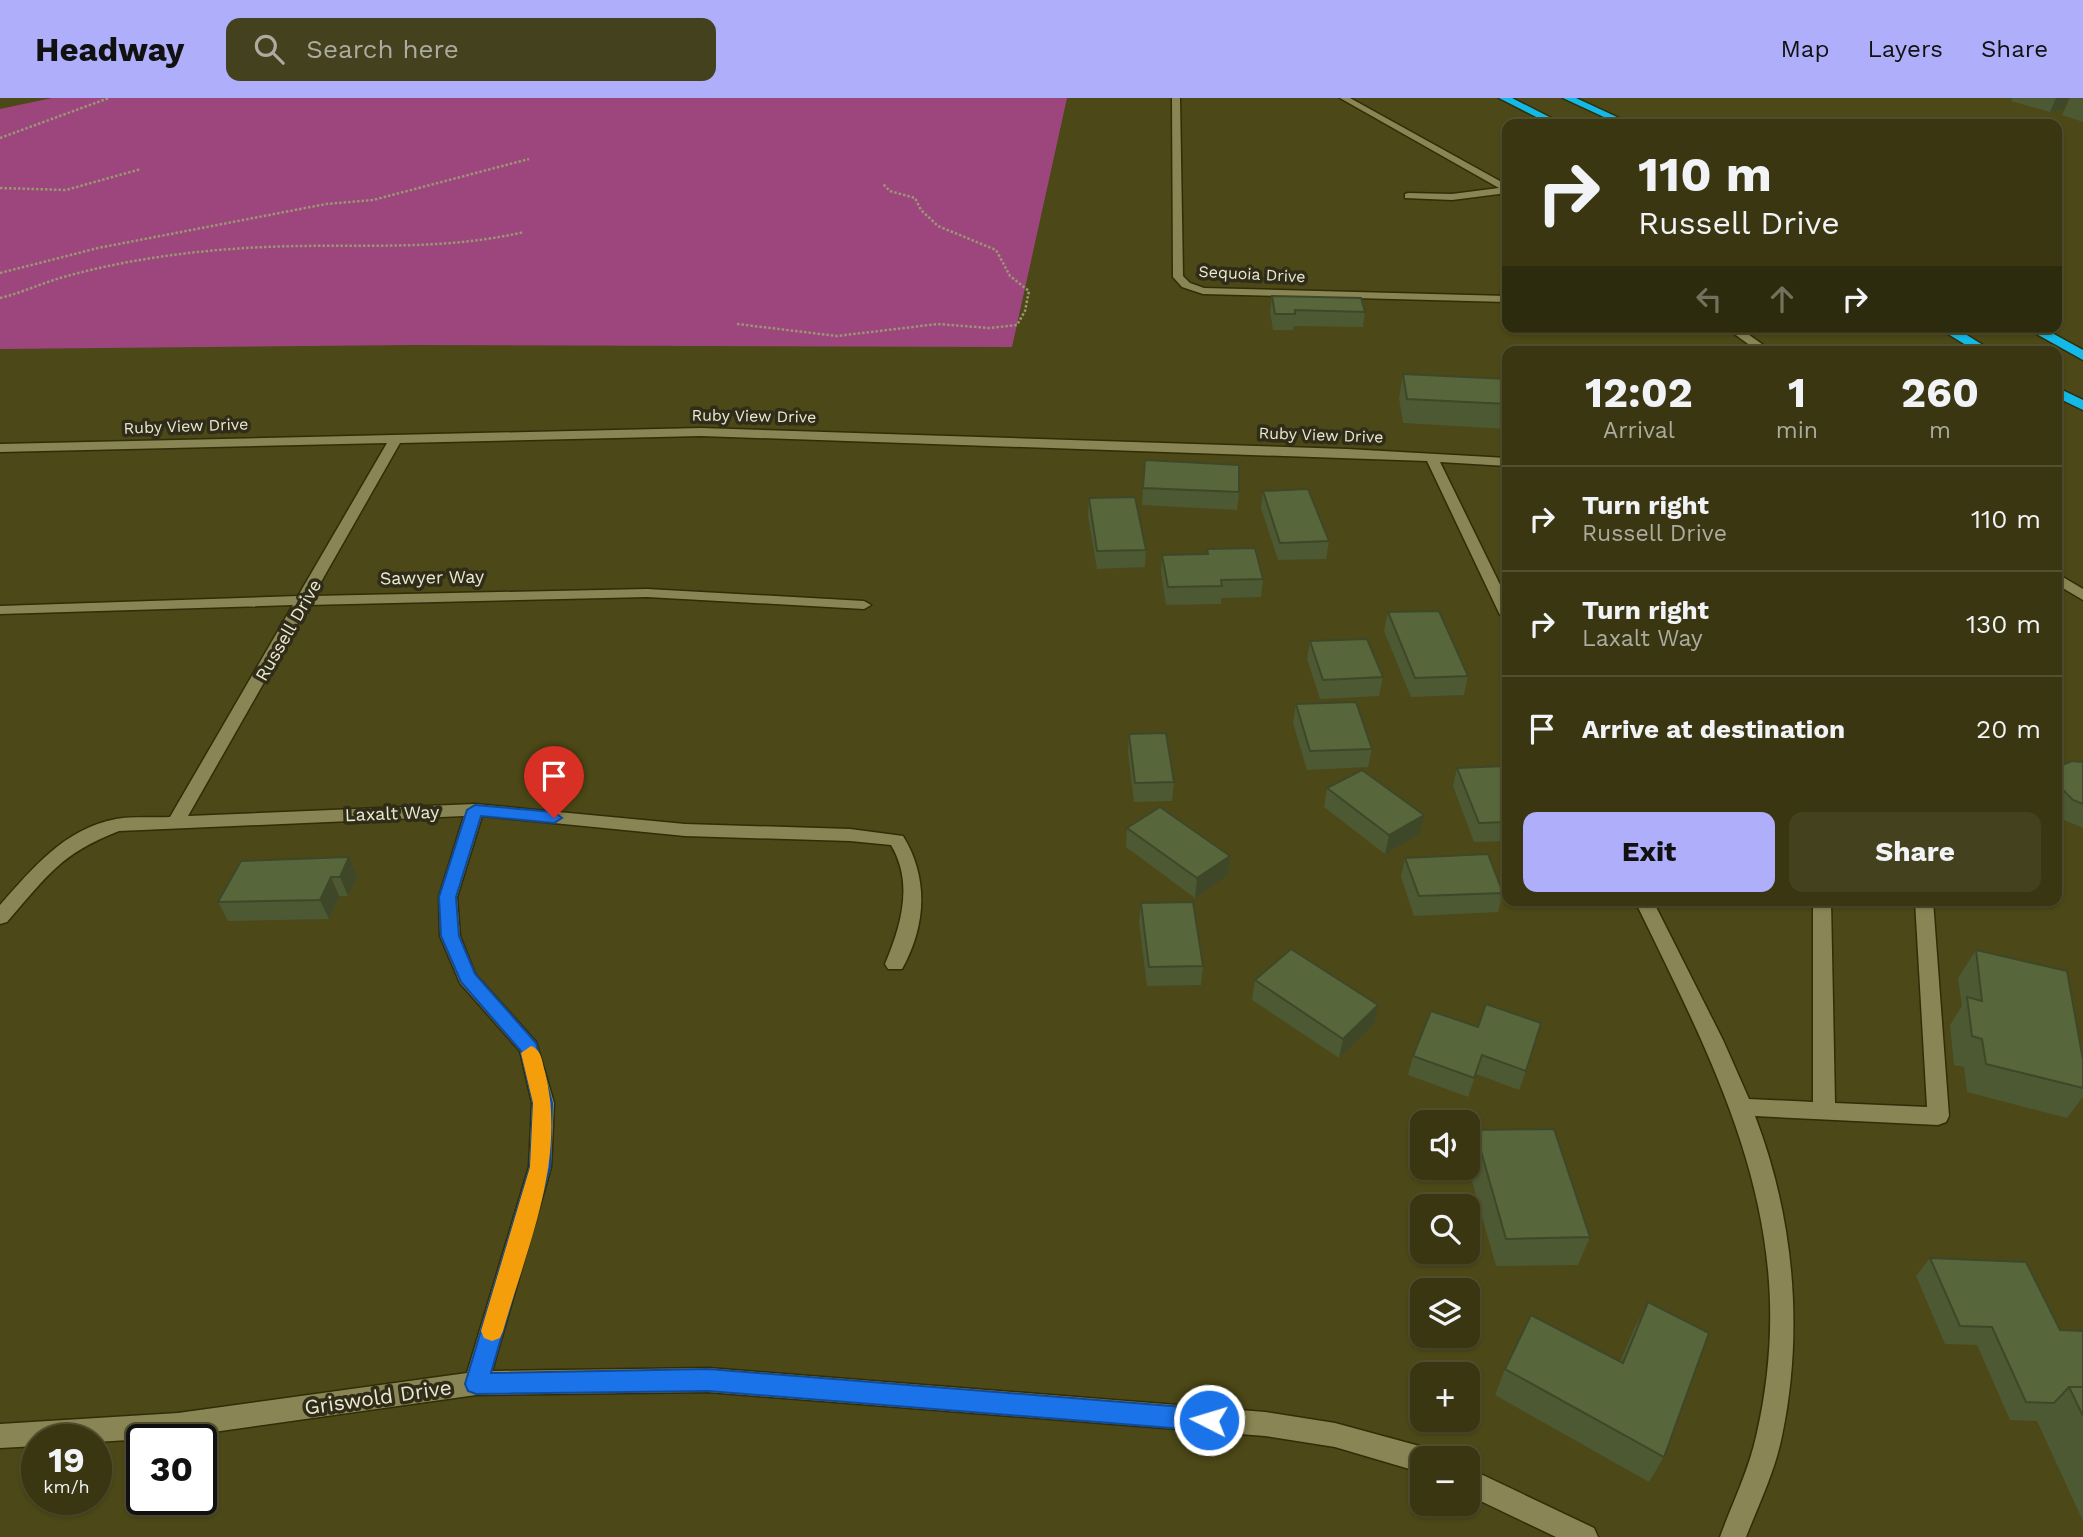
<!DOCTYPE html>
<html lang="en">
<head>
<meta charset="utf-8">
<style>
  :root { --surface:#393611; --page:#44411f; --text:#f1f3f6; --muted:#abab9f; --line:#535031; --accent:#afaefa }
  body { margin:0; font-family:"Work Sans",sans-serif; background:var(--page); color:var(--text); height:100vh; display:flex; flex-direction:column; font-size:26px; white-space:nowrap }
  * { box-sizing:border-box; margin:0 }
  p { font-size:23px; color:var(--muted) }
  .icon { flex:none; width:38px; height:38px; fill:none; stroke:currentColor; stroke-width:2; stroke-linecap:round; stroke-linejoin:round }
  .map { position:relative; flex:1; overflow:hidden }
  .side { position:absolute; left:1502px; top:248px; width:560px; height:560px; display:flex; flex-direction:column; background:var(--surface); border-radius:14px; box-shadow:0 2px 5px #0004,0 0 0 2px var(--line) }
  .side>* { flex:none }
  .guide { position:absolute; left:1502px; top:21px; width:560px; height:214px; border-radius:14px; box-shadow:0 2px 5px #0004,0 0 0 2px var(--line); background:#393611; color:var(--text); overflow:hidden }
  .controls { position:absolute; left:1410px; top:1012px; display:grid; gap:14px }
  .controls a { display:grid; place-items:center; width:70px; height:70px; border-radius:14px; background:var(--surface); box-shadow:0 2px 5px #0004,0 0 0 2px var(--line); font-size:35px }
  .speed { position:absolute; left:21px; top:1326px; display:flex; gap:14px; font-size:35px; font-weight:700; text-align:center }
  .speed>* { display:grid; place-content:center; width:91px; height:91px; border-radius:50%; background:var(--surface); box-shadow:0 2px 5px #0004,0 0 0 2px var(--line); line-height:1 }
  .speed small { font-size:18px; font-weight:400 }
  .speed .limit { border:4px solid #111; border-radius:10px; background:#fff; color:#111 }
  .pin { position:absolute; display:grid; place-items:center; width:60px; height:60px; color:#fff; margin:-72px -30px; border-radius:50% 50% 50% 0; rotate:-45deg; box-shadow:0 0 7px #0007 }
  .pin .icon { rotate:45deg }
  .me { position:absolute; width:77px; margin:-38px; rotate:275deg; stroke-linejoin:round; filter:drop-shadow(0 0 5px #0008) }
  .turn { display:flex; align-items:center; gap:24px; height:147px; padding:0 21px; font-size:32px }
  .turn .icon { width:91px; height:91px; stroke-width:2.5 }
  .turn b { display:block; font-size:49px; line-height:60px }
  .lanes { display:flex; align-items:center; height:66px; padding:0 21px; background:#0003; justify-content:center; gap:35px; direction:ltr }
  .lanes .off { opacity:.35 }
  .eta { display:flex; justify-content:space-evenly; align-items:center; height:119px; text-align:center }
  .eta b { font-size:42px; font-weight:700; line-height:49px }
  .action { display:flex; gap:14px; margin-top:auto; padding:14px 21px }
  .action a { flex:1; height:80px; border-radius:14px; background:var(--accent); color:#111; font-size:28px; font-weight:700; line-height:80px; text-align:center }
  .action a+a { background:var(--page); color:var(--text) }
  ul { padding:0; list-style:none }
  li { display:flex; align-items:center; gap:21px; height:105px; padding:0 21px; border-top:2px solid var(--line) }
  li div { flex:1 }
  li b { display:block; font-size:26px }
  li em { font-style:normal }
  header { display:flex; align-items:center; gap:42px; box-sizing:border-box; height:98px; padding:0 35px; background:var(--accent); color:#111 }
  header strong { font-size:33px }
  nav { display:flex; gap:38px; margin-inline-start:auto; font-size:24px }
  .search { width:490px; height:63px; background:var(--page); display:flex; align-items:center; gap:18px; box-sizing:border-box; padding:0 24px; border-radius:14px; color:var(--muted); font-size:26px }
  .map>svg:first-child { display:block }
</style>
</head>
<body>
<header>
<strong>Headway</strong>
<div class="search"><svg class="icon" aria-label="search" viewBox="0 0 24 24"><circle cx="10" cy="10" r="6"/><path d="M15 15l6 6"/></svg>Search here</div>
<nav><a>Map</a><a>Layers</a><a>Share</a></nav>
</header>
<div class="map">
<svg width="2083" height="1439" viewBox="0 0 2083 1439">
  <rect width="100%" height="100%" fill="#4c4817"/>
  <polygon fill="#9d467d" points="52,0 1067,0 1012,249 411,247 0,251 0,11"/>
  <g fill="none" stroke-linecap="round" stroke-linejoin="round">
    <defs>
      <g id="minor">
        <polygon points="1172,0 1180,0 1183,178 1190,185 1204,190 1507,198 1507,204 1203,196 1182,189 1173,179"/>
        <polygon points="1340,0 1350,0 1507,87 1507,95 1452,102 1405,100 1405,96 1408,95 1452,96 1499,90"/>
        <polygon points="1725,229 1738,229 1773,254 1759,254"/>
        <path d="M 701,330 L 1347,351 L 1507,360 L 1507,368 L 1440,364 L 1507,501 L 1507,521 L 1500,517 L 1427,363 L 701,338 L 400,345 L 313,498 L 647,491 L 864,503 L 871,507 L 864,511 L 647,499 L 308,507 L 188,718 L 475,706 L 685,726 L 850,731 L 903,738 C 929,780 926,828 902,871 L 888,871 L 885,866 C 901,828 914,785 891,747 L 850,743 L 685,738 L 482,718 L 457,799 L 460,838 L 475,876 L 536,944 L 554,1005 L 551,1069 L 492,1273 L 708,1270 L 1265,1314 L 1335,1325 L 1423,1349 L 1432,1353 L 1435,1360 L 1423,1360 L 1423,1375 L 1335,1349 L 1265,1338 L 708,1294 L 476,1297 L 178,1339 L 96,1344 L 37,1342 L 37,1348 L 0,1350 L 0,1326 L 178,1315 L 467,1275 L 529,1069 L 532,1005 L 520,953 L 460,885 L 440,838 L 439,799 L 464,718 L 119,733 C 61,755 46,779 7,824 L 0,826 L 0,807 C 33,770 64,731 116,721 C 133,718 153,720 170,719 L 293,507 L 0,516 L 0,508 L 298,498 L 387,345 L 0,354 L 0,346 Z"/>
        <polygon points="2056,475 2083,491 2083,502 2056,486"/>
        <path d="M 1635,803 L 1653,803 L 1723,942 L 1749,1001 L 1813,1004 L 1813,803 L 1831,803 L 1835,1005 L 1927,1009 L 1915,803 L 1933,803 L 1949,1018 L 1946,1024 L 1938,1027 L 1755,1018 C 1794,1119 1804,1233 1782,1338 C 1775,1373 1759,1406 1746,1439 L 1720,1439 C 1732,1406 1748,1374 1756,1339 C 1804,1133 1722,982 1635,803 Z"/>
        <polygon points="1468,1370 1594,1430 1598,1439 1556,1439 1468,1397"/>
      </g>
      <g id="highway">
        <polygon points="1499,0 1512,0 1563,26 1550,26"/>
        <polygon points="1563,0 1576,0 1632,26 1619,26"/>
        <polygon points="1937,229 1954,229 1994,254 1977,254"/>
        <polygon points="2024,229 2041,229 2083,252 2083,262"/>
        <polygon points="2056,289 2083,302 2083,312 2056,299"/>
      </g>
    </defs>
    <use href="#minor" stroke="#312d07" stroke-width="3"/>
    <use href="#highway" stroke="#312d07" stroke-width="3"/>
    <g stroke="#9a9772" stroke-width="2.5" stroke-dasharray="2.5 2" stroke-linecap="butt">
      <polyline points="0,40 109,0"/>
      <polyline points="0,90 66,92 141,71"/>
      <polyline points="0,175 98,150 326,106 373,102 529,61"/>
      <path d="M 0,200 C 21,195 40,186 60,180 C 126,161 197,152 265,149 C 352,145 438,154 524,134"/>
      <polyline points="737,226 837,238 938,226 989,230 1017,227 1025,213 1029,193 1010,178 996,152 938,128 921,112 915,100 890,93 883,86"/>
    </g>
    <use href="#minor" fill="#898554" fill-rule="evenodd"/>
    <use href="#highway" fill="#13bae7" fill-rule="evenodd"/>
  </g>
  <g fill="#4c5933">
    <polygon points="2012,0 2068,0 2064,11 2050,14 2011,3"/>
    <polygon points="2070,0 2083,0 2083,24 2062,17"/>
    <polygon points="1272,198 1365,214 1363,229 1294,228 1293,232 1273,232 1270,213"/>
    <polygon points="1403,276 1507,281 1507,331 1403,325 1399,300"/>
    <polygon points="1143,390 1239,394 1237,412 1142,407"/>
    <polygon points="1263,393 1329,443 1326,461 1278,462 1261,410"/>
    <polygon points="1089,400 1146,452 1145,469 1097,471 1088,418"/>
    <polygon points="1207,451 1263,481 1261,499 1221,500 1221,506 1166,507 1161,475 1162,457 1207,456"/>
    <polygon points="1388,514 1468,578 1464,597 1411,599 1384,533"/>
    <polygon points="1310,543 1383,579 1379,598 1320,601 1307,561"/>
    <polygon points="1296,606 1372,651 1368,669 1307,672 1293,625"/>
    <polygon points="1129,636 1174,684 1172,703 1134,704 1128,654"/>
    <polygon points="2083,664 2083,730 2062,721 2056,716 2056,675 2060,668"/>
    <polygon points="1457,670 1507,670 1507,743 1474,744 1453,688"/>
    <polygon points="1327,690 1420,736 1385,756 1324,709"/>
    <polygon points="1127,730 1230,758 1228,777 1195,800 1126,749"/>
    <polygon points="1405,760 1503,795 1498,814 1414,818 1401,779"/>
    <polygon points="241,763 357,778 348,798 339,798 329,821 228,823 218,804"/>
    <polygon points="1141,805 1203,868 1201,887 1147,888 1139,824"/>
    <polygon points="1976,852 2083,962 2083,999 2067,1020 1967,994 1964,969 1954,967 1950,927 1962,908 1958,880"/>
    <polygon points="1255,882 1374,926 1339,960 1252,902"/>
    <polygon points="1431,913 1526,973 1519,992 1476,976 1468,999 1408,977 1413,958"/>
    <polygon points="1475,1032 1590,1139 1578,1167 1496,1168 1468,1069 1468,1053"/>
    <polygon points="1930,1160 2060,1232 2083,1233 2083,1423 2037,1323 2010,1322 1977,1247 1945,1246 1916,1178"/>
    <polygon points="1648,1204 1664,1359 1649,1384 1495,1297 1505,1271 1620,1264 1634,1231"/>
  </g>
  <g fill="#3e4829">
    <polygon points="2056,0 2068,0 2064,11 2050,14"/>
    <polygon points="1424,717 1420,736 1385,756 1389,737"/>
    <polygon points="1230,758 1228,777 1195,800 1197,780"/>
    <polygon points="349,759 357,778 348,798 340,779"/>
    <polygon points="331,779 339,798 329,821 320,802"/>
    <polygon points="1378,907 1374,926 1339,960 1343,941"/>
  </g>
  <g fill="#58673b" stroke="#3e4829" stroke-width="2">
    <polygon points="1272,198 1361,200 1365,214 1295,212 1295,216 1275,216"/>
    <polygon points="1403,276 1507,281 1507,306 1407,301"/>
    <polygon points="1145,362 1239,367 1239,394 1143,390"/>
    <polygon points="1308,391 1329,443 1280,445 1263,393"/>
    <polygon points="1135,399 1146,452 1097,453 1089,400"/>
    <polygon points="1255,450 1263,481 1221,482 1222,488 1168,489 1162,457 1208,456 1207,451"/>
    <polygon points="1439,513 1468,578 1415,580 1388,514"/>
    <polygon points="1367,541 1383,579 1323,582 1310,543"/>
    <polygon points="1356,604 1372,651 1310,653 1296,606"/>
    <polygon points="1166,635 1174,684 1135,685 1129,636"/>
    <polygon points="2072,663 2083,664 2083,706 2073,702 2061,690 2056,679 2060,668"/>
    <polygon points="1506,668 1507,670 1507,724 1479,725 1457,670"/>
    <polygon points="1362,672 1424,717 1389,737 1327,690"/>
    <polygon points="1160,709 1230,758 1197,780 1127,730"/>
    <polygon points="1488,756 1503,795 1419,798 1405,760"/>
    <polygon points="349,759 340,779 331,779 320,802 218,804 241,763"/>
    <polygon points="1193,804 1203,868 1149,869 1141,805"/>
    <polygon points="1291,851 1378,907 1343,941 1255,882"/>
    <polygon points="1976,852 2067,873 2083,962 2083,990 1986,966 1982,941 1972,938 1967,899 1982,903"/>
    <polygon points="1486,906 1541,925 1526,973 1482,957 1474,980 1413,958 1431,913 1478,929"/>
    <polygon points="1554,1031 1590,1139 1506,1141 1475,1032"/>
    <polygon points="1930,1160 2026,1164 2060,1232 2083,1233 2083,1289 2069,1289 2054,1305 2026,1304 1992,1229 1960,1228"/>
    <polygon points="1648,1204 1709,1235 1664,1359 1505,1271 1531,1217 1623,1265"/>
    <polygon points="2069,1289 2083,1289 2083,1318"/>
  </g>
  <polygon fill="#1a73e8" stroke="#114b97" stroke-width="2" points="475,707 554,714 562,720 554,725 481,718 456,799 459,838 475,876 536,945 552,1005 550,1069 491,1275 708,1271 1209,1311 1217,1314 1221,1322 1217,1330 1209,1333 708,1293 476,1296 468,1293 465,1286 530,1069 533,1005 521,953 461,884 441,838 439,799 467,712"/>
  <path fill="#f59e0b" d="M 531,948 C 542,952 542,964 545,974 C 567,1062 527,1149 503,1233 L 500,1240 L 492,1243 L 484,1240 L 481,1233 L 530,1069 L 533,1005 L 521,955 Z"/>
  <g text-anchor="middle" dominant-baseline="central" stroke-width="7" stroke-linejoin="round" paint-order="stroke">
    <g font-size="16" fill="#ebe9cf" stroke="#2f2d19">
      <text transform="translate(1252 176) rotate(3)">Sequoia Drive</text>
      <text transform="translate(754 318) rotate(1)">Ruby View Drive</text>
      <text transform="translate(186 328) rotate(-2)">Ruby View Drive</text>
      <text transform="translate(1321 337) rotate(2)">Ruby View Drive</text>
    </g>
    <g font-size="18" fill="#ebe9cf" stroke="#2f2d19">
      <text transform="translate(432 479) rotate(-1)">Sawyer Way</text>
      <text transform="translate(288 532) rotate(-60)">Russell Drive</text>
      <text transform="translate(392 715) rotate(-2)">Laxalt Way</text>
    </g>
    <g font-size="21" fill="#ebe9cf" stroke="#2f2d19">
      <text transform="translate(378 1299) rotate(-8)">Griswold Drive</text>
    </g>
  </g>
</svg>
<div class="controls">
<a><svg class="icon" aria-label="sound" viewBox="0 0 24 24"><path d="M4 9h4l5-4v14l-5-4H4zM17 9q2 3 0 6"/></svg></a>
<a><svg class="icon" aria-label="search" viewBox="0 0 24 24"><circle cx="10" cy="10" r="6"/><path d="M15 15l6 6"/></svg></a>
<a><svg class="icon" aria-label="layers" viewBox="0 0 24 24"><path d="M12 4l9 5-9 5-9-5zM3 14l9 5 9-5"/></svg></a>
<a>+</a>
<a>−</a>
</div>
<div class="speed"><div>19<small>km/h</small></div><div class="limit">30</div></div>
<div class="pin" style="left:554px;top:720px;background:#d93025"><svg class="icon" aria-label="arrive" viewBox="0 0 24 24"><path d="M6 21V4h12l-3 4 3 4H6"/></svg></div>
<svg class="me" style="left:1209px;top:1322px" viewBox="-20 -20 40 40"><circle r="17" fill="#1a73e8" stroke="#fff" stroke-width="3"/><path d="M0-11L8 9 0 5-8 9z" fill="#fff"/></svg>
<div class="guide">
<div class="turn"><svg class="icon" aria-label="right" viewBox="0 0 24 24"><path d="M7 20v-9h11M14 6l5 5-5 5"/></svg><div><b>110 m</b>Russell Drive</div></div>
<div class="lanes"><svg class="icon off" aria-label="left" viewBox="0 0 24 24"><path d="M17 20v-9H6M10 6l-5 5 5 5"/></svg><svg class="icon off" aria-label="ahead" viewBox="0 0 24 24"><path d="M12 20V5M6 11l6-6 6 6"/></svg><svg class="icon" aria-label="right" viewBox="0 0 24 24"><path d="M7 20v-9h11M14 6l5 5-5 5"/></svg></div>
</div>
<section class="side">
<div class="eta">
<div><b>12:02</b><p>Arrival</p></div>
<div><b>1</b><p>min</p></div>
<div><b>260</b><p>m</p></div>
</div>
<ul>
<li><svg class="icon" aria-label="right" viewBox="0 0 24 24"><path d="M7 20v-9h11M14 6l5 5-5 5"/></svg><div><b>Turn right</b><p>Russell Drive</p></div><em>110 m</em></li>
<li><svg class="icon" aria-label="right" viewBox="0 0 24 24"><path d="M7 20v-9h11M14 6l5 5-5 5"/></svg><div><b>Turn right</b><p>Laxalt Way</p></div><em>130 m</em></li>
<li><svg class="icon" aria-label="arrive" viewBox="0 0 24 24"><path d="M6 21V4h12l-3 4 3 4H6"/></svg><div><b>Arrive at destination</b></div><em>20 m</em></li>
</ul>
<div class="action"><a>Exit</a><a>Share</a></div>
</section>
</div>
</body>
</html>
